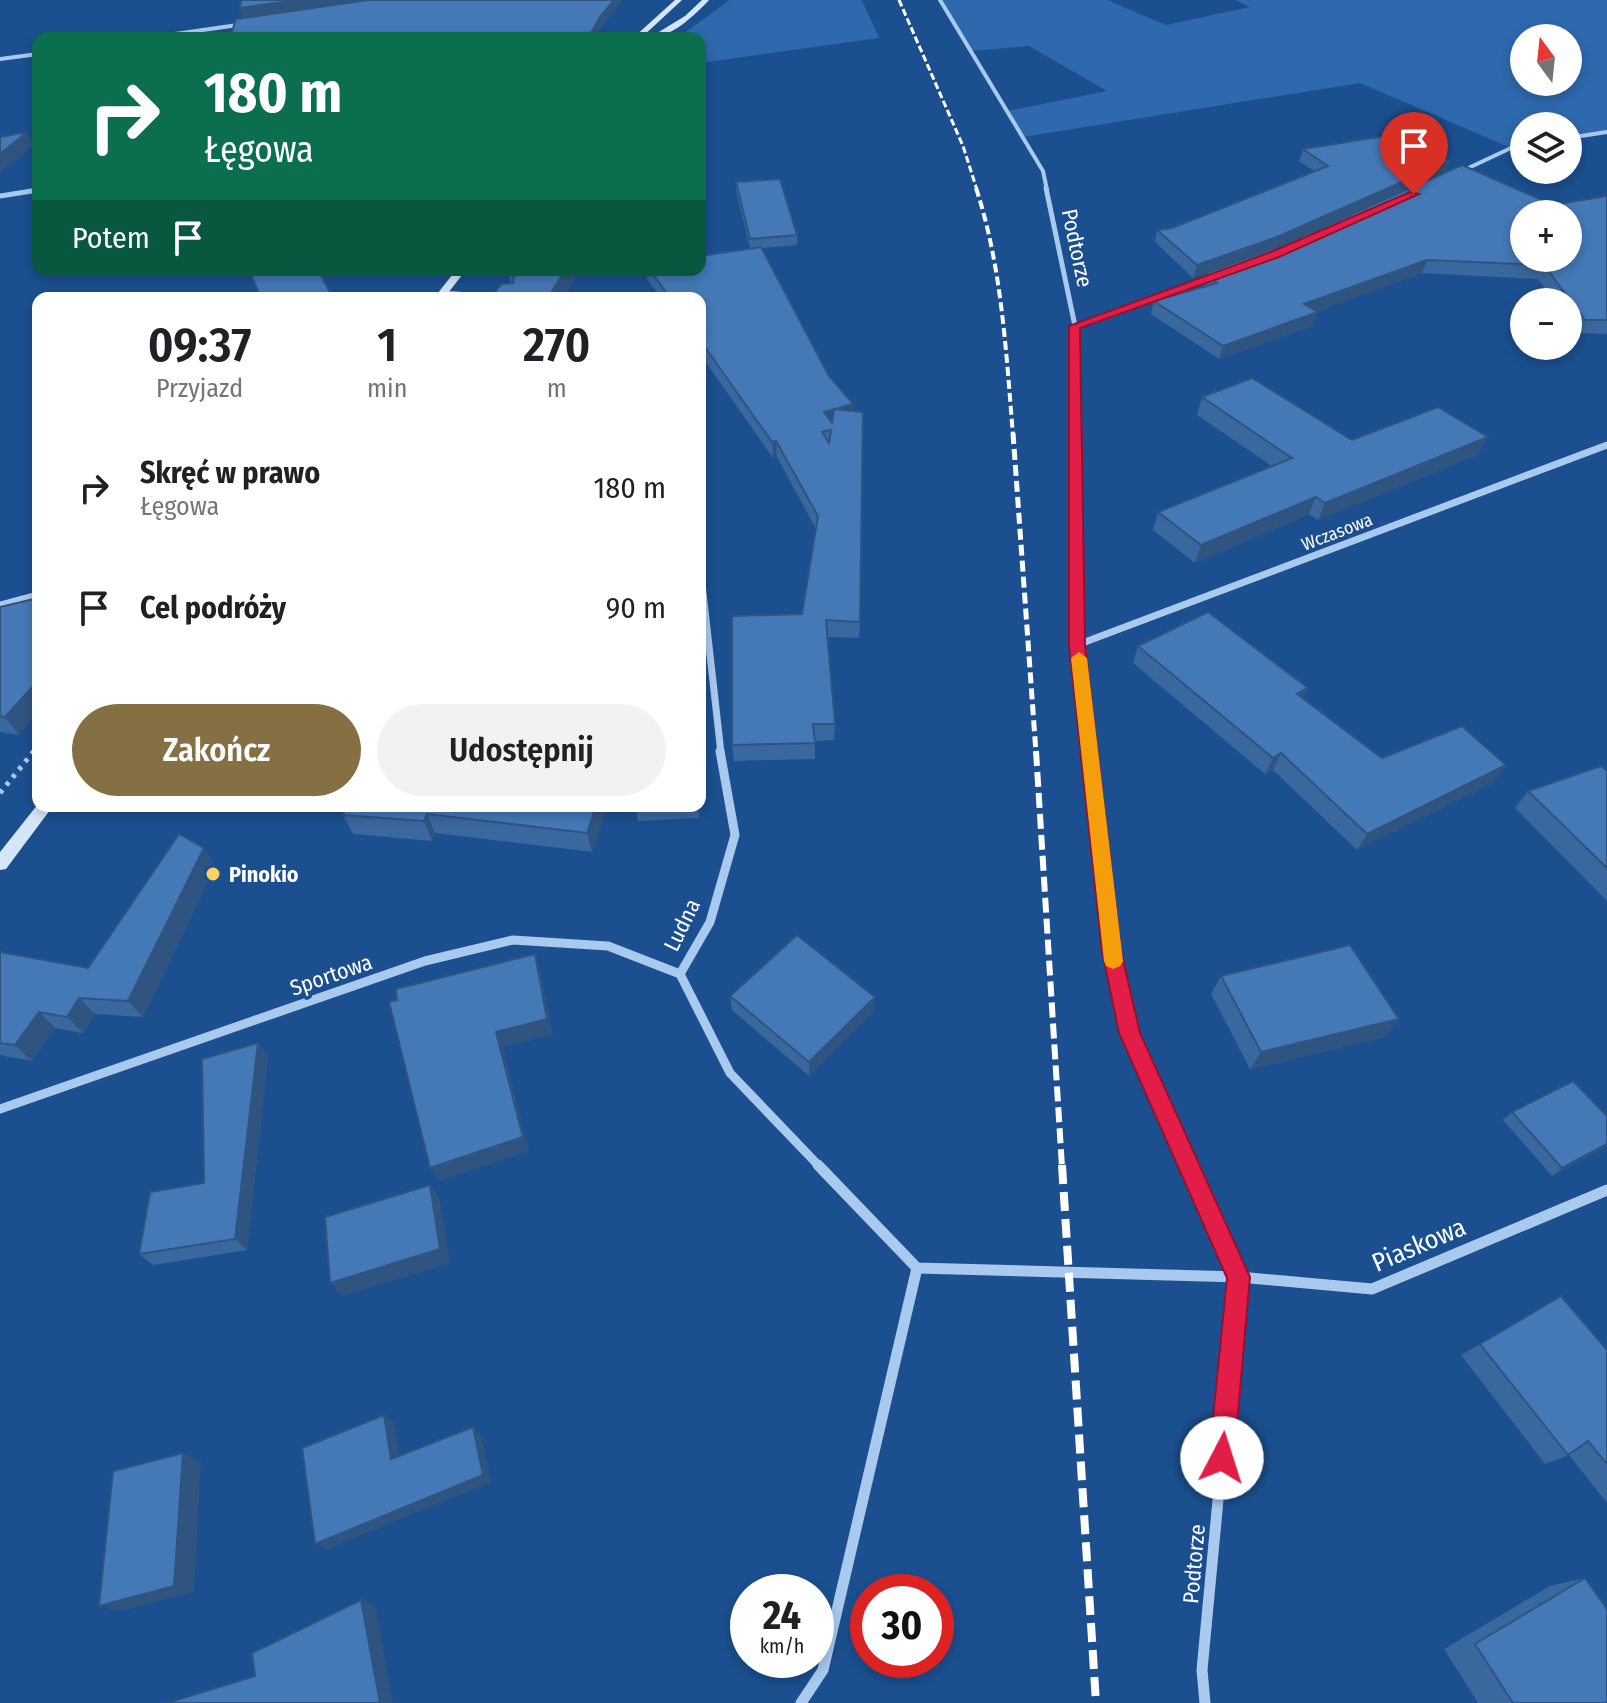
<!DOCTYPE html>
<html lang="pl">
<head>
<meta charset="utf-8">
<style>
  :root { --surface:#fff; --page:#f2f2f2; --text:#202124; --muted:#757577; --accent:#847042 }
  body { margin:0; font-family:"Fira Sans Condensed",sans-serif; background:var(--page); color:var(--text); height:100vh; display:flex; flex-direction:column; font-size:30px; white-space:nowrap }
  * { box-sizing:border-box; margin:0 }
  p { font-size:26px; color:var(--muted) }
  .icon { flex:none; width:44px; height:44px; fill:none; stroke:currentColor; stroke-width:2; stroke-linecap:round; stroke-linejoin:round }
  .map { position:relative; flex:1; overflow:hidden }
  .side { position:absolute; left:32px; top:292px; width:674px; height:520px; display:flex; flex-direction:column; background:var(--surface); border-radius:16px; box-shadow:0 4px 12px #0003 }
  .side>* { flex:none }
  .guide { position:absolute; left:32px; top:32px; width:674px; height:244px; border-radius:16px; box-shadow:0 4px 12px #0003; background:#0b6e4f; color:#fff; overflow:hidden }
  .needle { width:52px; rotate:345deg }
  .tools { position:absolute; left:1510px; top:24px; display:grid; gap:16px }
  .tools a { display:grid; place-items:center; width:72px; height:72px; border-radius:50%; background:var(--surface); box-shadow:0 4px 12px #0003; font-size:40px }
  .speed { position:absolute; left:730px; top:1574px; display:flex; gap:16px; font-size:40px; font-weight:700; text-align:center }
  .speed>* { display:grid; place-content:center; width:104px; height:104px; border-radius:50%; background:var(--surface); box-shadow:0 4px 12px #0003; line-height:1 }
  .speed small { font-size:20px; font-weight:400 }
  .speed .limit { border:12px solid #d22; background:#fff; color:#111 }
  .pin { position:absolute; display:grid; place-items:center; width:68px; height:68px; color:#fff; margin:-82px -34px; border-radius:50% 50% 50% 0; rotate:-45deg; box-shadow:0 0 8px #0007 }
  .pin .icon { rotate:45deg }
  .me { position:absolute; width:88px; margin:-44px; rotate:5deg; stroke-linejoin:round; filter:drop-shadow(0 0 6px #0008) }
  .turn { display:flex; align-items:center; gap:28px; height:168px; padding:0 40px; font-size:36px }
  .turn .icon { width:104px; height:104px; stroke-width:2.5 }
  .turn b { display:block; font-size:56px; line-height:68px }
  .then { display:flex; align-items:center; height:76px; padding:0 40px; background:#0003; gap:16px; font-size:30px }
  .eta { display:flex; justify-content:space-evenly; align-items:center; height:136px; text-align:center }
  .eta b { font-size:48px; font-weight:600; line-height:56px }
  .primary-button { display:flex; gap:16px; margin-top:auto; padding:16px 40px }
  .primary-button a { flex:1; height:92px; border-radius:48px; background:var(--accent); color:#fff; font-size:32px; font-weight:600; line-height:92px; text-align:center }
  .primary-button a+a { background:var(--page); color:var(--text) }
  ul { padding:0; list-style:none }
  li { display:flex; align-items:center; gap:24px; height:120px; padding:0 40px }
  li div { flex:1 }
  li b { display:block; font-size:30px }
  li em { font-style:normal }
  .map>svg:first-child { display:block }
</style>
</head>
<body>
<div class="map">
<svg width="1607" height="1703" viewBox="0 0 1607 1703">
  <rect width="100%" height="100%" fill="#1b4f8f"/>
  <g fill="#2e69ad" fill-rule="evenodd">
    <polygon points="730,0 862,0 879,38 700,63 700,38 682,38 687,31"/>
    <path d="M 940,0 L 1107,0 L 1166,25 L 1250,7 L 1235,0 L 1607,0 L 1607,132 L 1568,138 L 1568,126 L 1524,126 L 1524,146 L 1511,148 L 1360,83 L 1023,137 L 1007,111 L 1107,91 L 1029,46 L 970,51 ZM 1524,38 L 1568,38 L 1568,82 L 1524,82 Z"/>
  </g>
  <g fill="none" stroke-linecap="round" stroke-linejoin="round">
    <polyline stroke="#a9c9ee" stroke-width="4" stroke-dasharray="3 5" stroke-linecap="butt" points="32,753 38,746"/>
    <polyline stroke="#a9c9ee" stroke-width="5" stroke-dasharray="4 6" stroke-linecap="butt" points="0,793 34,751"/>
    <g stroke="#a9c9ee" stroke-width="4">
      <polyline points="940,0 1043,171 1047,190"/>
      <polyline points="147,38 245,24"/>
      <polyline points="0,59 38,54"/>
      <polyline points="1568,138 1607,132"/>
      <polyline points="1462,171 1511,148 1524,146"/>
    </g>
    <g stroke="#a9c9ee" stroke-width="5">
      <polyline points="1046,188 1075,326 1076,435"/>
      <polyline points="0,196 38,190"/>
      <polyline points="442,293 513,298"/>
      <polyline points="1075,326 1214,276"/>
    </g>
    <g stroke="#a9c9ee" stroke-width="7">
      <polyline points="1076,433 1077,645 1089,753"/>
      <polyline points="700,566 721,753"/>
      <polyline points="0,605 38,595"/>
      <polyline points="1077,645 1607,445"/>
    </g>
    <g stroke="#a9c9ee" stroke-width="9">
      <polyline points="1089,751 1111,951 1129,1033 1189,1167"/>
      <polyline points="680,974 730,1073 820,1167"/>
      <polyline points="680,974 710,922 735,835 720,751"/>
      <polyline points="0,1109 425,961 513,940 608,946 680,974"/>
    </g>
    <g stroke="#a9c9ee" stroke-width="11">
      <polyline points="818,1165 917,1268 1239,1277 1372,1289 1607,1190"/>
      <polyline points="1188,1165 1239,1277 1202,1670 1205,1703"/>
      <polyline points="801,1703 823,1670 917,1268"/>
    </g>
    <g fill="#d6e6fa" fill-rule="evenodd">
      <polygon points="675,0 682,0 641,38 633,38"/>
      <path d="M 702,0 L 709,0 C 695,15 671,38 649,38 L 685,16 Z"/>
      <polygon points="456,270 466,270 444,298 434,298"/>
      <polygon points="38,804 38,806 53,806 6,869 0,870 0,852"/>
    </g>
    <polyline stroke="#fff" stroke-width="3" stroke-dasharray="7 3" stroke-linecap="butt" points="899,0 963,146 977,190"/>
    <path stroke="#fff" stroke-width="4" stroke-dasharray="9 4" stroke-linecap="butt" d="M 976,188 C 1002,267 1006,352 1013,435"/>
    <polyline stroke="#fff" stroke-width="5" stroke-dasharray="11 5" stroke-linecap="butt" points="1013,433 1036,753"/>
    <polyline stroke="#fff" stroke-width="6" stroke-dasharray="15 6" stroke-linecap="butt" points="1036,751 1062,1167"/>
    <polyline stroke="#fff" stroke-width="8" stroke-dasharray="19 8" stroke-linecap="butt" points="1062,1165 1096,1703"/>
  </g>
  <g fill="#3a679d">
    <polygon points="1303,149 1445,172 1273,249 1553,205 1607,196 1607,334 1578,333 1568,320 1568,302 1555,302 1538,279 1422,273 1317,311 1313,326 1219,359 1151,314 1154,301 1203,287 1206,273 1193,278 1155,242 1157,230 1172,228 1314,171 1299,161"/>
    <polygon points="736,182 797,235 797,245 762,248 829,376 853,404 860,622 859,638 828,637 835,724 834,740 815,741 815,759 734,761 732,745 802,614 816,529 777,457 773,458 700,354 700,298 661,298 647,279 646,270 700,270 750,248 736,191"/>
    <polygon points="512,270 580,270 563,298 491,298 511,283 509,274"/>
    <polygon points="1202,397 1352,440 1479,454 1318,520 1309,514 1195,563 1153,530 1158,512 1272,466 1197,415"/>
    <polygon points="0,607 19,735 0,732"/>
    <polygon points="1138,646 1308,688 1303,699 1382,758 1494,782 1357,850 1273,770 1265,774 1133,663"/>
    <polygon points="1607,771 1607,901 1515,808 1528,791"/>
    <polygon points="347,806 607,806 592,852 435,833 432,841 353,834 343,815"/>
    <polygon points="635,806 698,806 699,818 638,821"/>
    <polygon points="215,866 143,1017 95,1014 83,1033 55,1028 32,1061 0,1055 0,952 88,968"/>
    <polygon points="1221,976 1399,1019 1385,1037 1250,1069 1211,994"/>
    <polygon points="730,996 874,1011 809,1076 732,1010"/>
    <polygon points="258,1043 268,1056 247,1250 153,1265 139,1254 204,1183"/>
    <polygon points="1512,1112 1607,1116 1607,1146 1552,1176 1503,1120"/>
    <polygon points="1480,1344 1607,1350 1607,1503 1569,1455 1545,1464 1461,1355"/>
    <polygon points="1585,1578 1607,1703 1478,1703 1444,1649 1550,1586"/>
  </g>
  <g fill="#305480">
    <polygon points="298,0 372,0 243,19 239,8"/>
    <polygon points="614,0 623,0 601,27 595,38 588,38 600,17"/>
    <polygon points="27,132 34,145 0,173 0,154"/>
    <polygon points="1450,161 1445,172 1273,249 1193,278 1197,265"/>
    <polygon points="1427,260 1422,273 1300,318 1304,304"/>
    <polygon points="565,270 580,270 563,298 548,298"/>
    <polygon points="1318,312 1313,326 1219,359 1223,346"/>
    <polygon points="853,404 852,421 823,428 824,412"/>
    <polygon points="1488,437 1479,454 1318,520 1325,503"/>
    <polygon points="776,441 777,457 773,458 772,442"/>
    <polygon points="1316,497 1309,514 1195,563 1201,545"/>
    <polygon points="38,681 38,713 19,735 5,717"/>
    <polygon points="1308,688 1300,705 1297,694"/>
    <polygon points="1281,753 1273,770 1265,774 1273,758"/>
    <polygon points="1506,765 1494,782 1357,850 1367,834"/>
    <polygon points="596,806 607,806 592,852 587,833"/>
    <polygon points="427,814 435,833 432,841 424,821"/>
    <polygon points="204,848 215,866 143,1017 128,1001"/>
    <polygon points="535,954 540,970 553,1035 503,1047 529,1151 439,1181 430,1168"/>
    <polygon points="875,997 874,1011 809,1076 809,1062"/>
    <polygon points="79,998 95,1014 83,1033 67,1017"/>
    <polygon points="39,1012 55,1028 32,1061 15,1045"/>
    <polygon points="1399,1019 1385,1037 1250,1069 1261,1052"/>
    <polygon points="258,1043 268,1056 247,1250 235,1239"/>
    <polygon points="1607,1144 1607,1146 1552,1176 1562,1168"/>
    <polygon points="430,1185 440,1200 450,1263 343,1296 330,1283"/>
    <polygon points="384,1415 394,1423 401,1467 391,1459"/>
    <polygon points="473,1427 481,1435 491,1482 328,1549 315,1544"/>
    <polygon points="183,1453 201,1462 194,1592 121,1611 99,1606"/>
    <polygon points="361,1600 375,1605 393,1703 380,1703"/>
  </g>
  <g fill="#4478b7" stroke="#305480" stroke-width="2" fill-rule="evenodd">
    <polygon points="242,0 298,0 239,8"/>
    <polygon points="368,0 614,0 600,17 588,38 230,38 236,19"/>
    <polygon points="27,132 0,154 0,137"/>
    <polygon points="1391,135 1450,161 1277,237 1197,265 1157,230 1172,228 1328,166 1303,149"/>
    <path d="M 1462,165 L 1553,205 L 1607,196 L 1607,320 L 1585,320 L 1544,265 L 1427,260 L 1304,304 L 1318,312 L 1223,346 L 1154,301 L 1217,283 L 1206,273 L 1281,246 ZM 1524,214 L 1568,214 L 1568,258 L 1524,258 Z"/>
    <polygon points="780,179 797,235 750,239 736,182"/>
    <path d="M 761,247 L 829,376 L 853,404 L 824,412 L 832,423 L 834,409 L 863,412 L 860,622 L 826,620 L 835,724 L 813,724 L 815,743 L 732,745 L 732,616 L 802,614 L 818,516 L 776,441 L 772,442 L 700,340 L 700,298 L 670,298 L 650,270 L 700,270 L 700,256 ZM 831,430 L 829,443 L 822,432 Z"/>
    <polygon points="249,270 318,270 333,298 261,298"/>
    <polygon points="512,270 565,270 548,298 491,298 501,284 513,283 514,276 509,274"/>
    <polygon points="1252,378 1352,440 1438,407 1488,437 1325,503 1316,497 1201,545 1158,512 1292,458 1202,397"/>
    <polygon points="38,598 38,681 5,717 0,716 0,607"/>
    <polygon points="1208,612 1308,688 1297,694 1382,758 1462,726 1506,765 1367,834 1281,753 1273,758 1138,646"/>
    <polygon points="1601,766 1607,771 1607,868 1528,791"/>
    <polygon points="347,806 596,806 587,833 427,814 424,821 343,815"/>
    <polygon points="179,834 204,848 128,1001 79,998 67,1017 39,1012 15,1045 0,1043 0,952 88,968"/>
    <polygon points="797,935 875,997 809,1062 730,996"/>
    <polygon points="1350,945 1399,1019 1261,1052 1221,976"/>
    <polygon points="535,954 547,1019 496,1032 523,1137 430,1168 389,1002 397,1000 396,989"/>
    <polygon points="258,1043 235,1239 139,1254 150,1192 204,1183 202,1059"/>
    <polygon points="1573,1081 1607,1116 1607,1144 1562,1168 1512,1112"/>
    <polygon points="430,1185 440,1249 330,1283 325,1217"/>
    <polygon points="1561,1296 1607,1350 1607,1464 1588,1441 1568,1455 1480,1344"/>
    <polygon points="384,1415 391,1459 473,1427 483,1475 315,1544 302,1448"/>
    <polygon points="183,1453 174,1586 99,1606 113,1471"/>
    <polygon points="1585,1578 1607,1609 1607,1703 1513,1703 1475,1644"/>
    <polygon points="361,1600 380,1703 167,1703 255,1676 252,1653"/>
  </g>
  <polygon fill="#e11d48" stroke="#92132f" stroke-width="2" points="1410,192 1419,194 1279,257 1080,328 1085,645 1121,951 1140,1033 1250,1277 1234,1458 1231,1467 1222,1471 1213,1467 1209,1458 1227,1278 1119,1033 1102,951 1069,645 1069,326 1271,252"/>
  <polygon fill="#f59e0b" points="1079,652 1087,658 1123,961 1120,966 1113,969 1106,966 1104,961 1071,658"/>
  <circle fill="#ffd166" stroke="#1b4f8f" stroke-width="3" cx="213" cy="874" r="8"/>
  <g text-anchor="middle" dominant-baseline="central" stroke-width="7" stroke-linejoin="round" paint-order="stroke">
    <g font-size="18" fill="#fff" stroke="#1b4f8f">
      <text transform="translate(1337 532) rotate(-21)">Wczasowa</text>
    </g>
    <g font-size="22" fill="#fff" stroke="#1b4f8f">
      <text transform="translate(1077 248) rotate(78)">Podtorze</text>
      <text transform="translate(682 925) rotate(-64)">Ludna</text>
      <text transform="translate(331 975) rotate(-19)">Sportowa</text>
      <text transform="translate(1194 1564) rotate(-85)">Podtorze</text>
    </g>
    <g font-size="22" font-weight="bold" fill="#fff" stroke="#1b4f8f" text-anchor="start">
      <text x="229" y="874">Pinokio</text>
    </g>
    <g font-size="26" fill="#fff" stroke="#1b4f8f">
      <text transform="translate(1419 1245) rotate(-23)">Piaskowa</text>
    </g>
  </g>
</svg>
<div class="tools">
<a><svg class="needle" viewBox="-14 -14 28 28"><path d="M0-13l5 13h-10z" fill="#e53935"/><path d="M0 13l5-13h-10z" fill="#757577"/></svg></a>
<a><svg class="icon" aria-label="layers" viewBox="0 0 24 24"><path d="M12 4l9 5-9 5-9-5zM3 14l9 5 9-5"/></svg></a>
<a>+</a>
<a>−</a>
</div>
<div class="speed"><div>24<small>km/h</small></div><div class="limit">30</div></div>
<div class="pin" style="left:1414px;top:194px;background:#d93025"><svg class="icon" aria-label="arrive" viewBox="0 0 24 24"><path d="M6 21V4h12l-3 4 3 4H6"/></svg></div>
<svg class="me" style="left:1222px;top:1458px" viewBox="-20 -20 40 40"><circle r="19" fill="#fff"/><path d="M0-13L10 11 0 6-10 11z" fill="#e11d48"/></svg>
<div class="guide">
<div class="turn"><svg class="icon" aria-label="right" viewBox="0 0 24 24"><path d="M7 20v-9h11M14 6l5 5-5 5"/></svg><div><b>180 m</b>Łęgowa</div></div>
<div class="then">Potem<svg class="icon" aria-label="arrive" viewBox="0 0 24 24"><path d="M6 21V4h12l-3 4 3 4H6"/></svg></div>
</div>
<section class="side">
<div class="eta">
<div><b>09:37</b><p>Przyjazd</p></div>
<div><b>1</b><p>min</p></div>
<div><b>270</b><p>m</p></div>
</div>
<ul>
<li><svg class="icon" aria-label="right" viewBox="0 0 24 24"><path d="M7 20v-9h11M14 6l5 5-5 5"/></svg><div><b>Skręć w prawo</b><p>Łęgowa</p></div><em>180 m</em></li>
<li><svg class="icon" aria-label="arrive" viewBox="0 0 24 24"><path d="M6 21V4h12l-3 4 3 4H6"/></svg><div><b>Cel podróży</b></div><em>90 m</em></li>
</ul>
<div class="primary-button"><a>Zakończ</a><a>Udostępnij</a></div>
</section>
</div>
</body>
</html>
